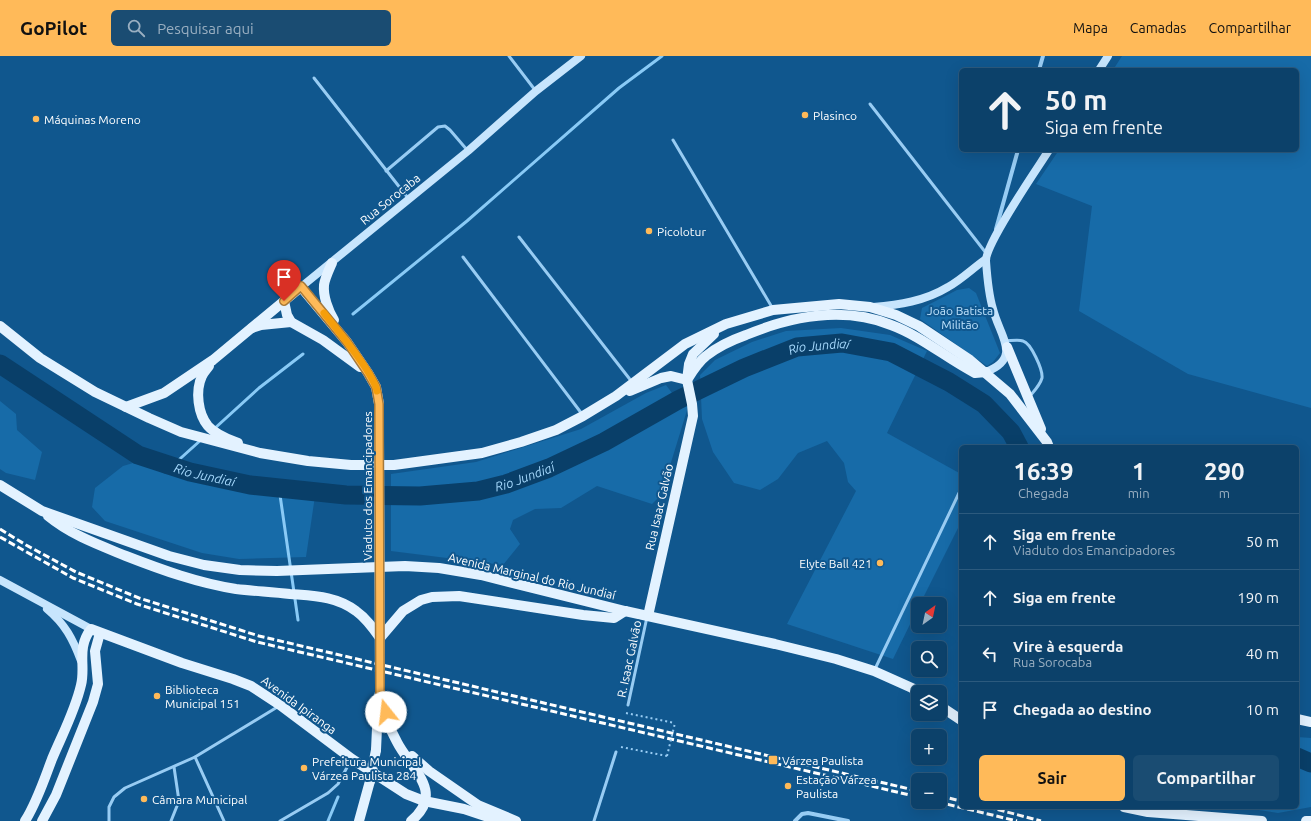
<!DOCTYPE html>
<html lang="pt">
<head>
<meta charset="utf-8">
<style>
  :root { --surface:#0c416a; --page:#1a4c72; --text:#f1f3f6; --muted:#9aafc1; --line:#2c5a7e; --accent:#ffba59 }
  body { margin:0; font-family:Ubuntu,sans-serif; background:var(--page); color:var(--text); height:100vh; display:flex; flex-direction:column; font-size:15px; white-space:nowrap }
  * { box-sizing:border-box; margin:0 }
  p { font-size:13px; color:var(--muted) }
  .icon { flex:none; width:22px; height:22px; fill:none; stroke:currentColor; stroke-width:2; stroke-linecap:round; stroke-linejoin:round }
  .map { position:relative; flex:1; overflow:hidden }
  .sheet { position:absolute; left:959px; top:389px; width:340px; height:364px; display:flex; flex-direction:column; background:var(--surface); border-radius:6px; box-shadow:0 4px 16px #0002,0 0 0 1px var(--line) }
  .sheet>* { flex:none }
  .banner { position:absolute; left:959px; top:12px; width:340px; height:84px; border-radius:6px; box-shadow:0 4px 16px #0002,0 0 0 1px var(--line); background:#0c416a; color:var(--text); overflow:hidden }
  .needle { width:26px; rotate:33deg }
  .controls { position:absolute; left:911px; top:541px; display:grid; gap:8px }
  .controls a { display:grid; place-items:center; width:36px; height:36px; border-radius:6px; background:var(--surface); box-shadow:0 4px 16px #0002,0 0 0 1px var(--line); font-size:20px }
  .pin { position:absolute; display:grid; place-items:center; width:34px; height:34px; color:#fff; margin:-41px -17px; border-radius:50% 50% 50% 0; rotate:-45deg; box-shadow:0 0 4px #0007 }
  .pin .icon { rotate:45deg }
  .me { position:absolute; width:44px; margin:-22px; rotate:344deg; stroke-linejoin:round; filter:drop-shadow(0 0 3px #0008) }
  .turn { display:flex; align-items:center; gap:14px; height:84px; padding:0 20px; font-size:18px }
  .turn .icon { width:52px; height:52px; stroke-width:2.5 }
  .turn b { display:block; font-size:28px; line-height:34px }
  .eta { display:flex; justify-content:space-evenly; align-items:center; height:68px; text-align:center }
  .eta b { font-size:24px; font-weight:700; line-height:28px }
  .button { display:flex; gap:8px; margin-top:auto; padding:8px 20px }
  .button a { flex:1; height:46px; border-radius:6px; background:var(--accent); color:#111; font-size:16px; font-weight:700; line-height:46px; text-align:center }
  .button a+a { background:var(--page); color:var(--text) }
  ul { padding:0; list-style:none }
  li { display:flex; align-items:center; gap:12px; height:56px; padding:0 20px; border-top:1px solid var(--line) }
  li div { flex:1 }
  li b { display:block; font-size:15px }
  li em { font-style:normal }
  header { display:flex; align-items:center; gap:24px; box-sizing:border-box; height:56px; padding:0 20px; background:var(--accent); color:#111 }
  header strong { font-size:19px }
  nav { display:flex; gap:22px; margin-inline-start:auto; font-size:14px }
  .search { width:280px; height:36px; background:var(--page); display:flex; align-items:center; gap:10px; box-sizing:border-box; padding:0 14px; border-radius:6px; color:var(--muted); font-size:15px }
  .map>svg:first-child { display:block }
</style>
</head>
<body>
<header>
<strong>GoPilot</strong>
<div class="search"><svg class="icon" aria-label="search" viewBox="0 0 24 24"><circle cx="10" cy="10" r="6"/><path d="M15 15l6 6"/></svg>Pesquisar aqui</div>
<nav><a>Mapa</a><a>Camadas</a><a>Compartilhar</a></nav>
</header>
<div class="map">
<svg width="1311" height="765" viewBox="0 0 1311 765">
  <rect width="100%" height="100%" fill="#10578e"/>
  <g fill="#176ba8">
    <polygon points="1122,0 1311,0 1311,352 1188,318 1079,255 1092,150 1036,128 1059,94 1297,94 1297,14 1113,14"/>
    <polygon points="969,232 976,237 1000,297 993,306 987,310 920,263 922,252 957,234"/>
    <polygon points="841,272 890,279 927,295 887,377 961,418 961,466 920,548 918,548 918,552 893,603 787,568 856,435 848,426 844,407 827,385 798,397 778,423 760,434 734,427 713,396 702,363 700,319 715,304 752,286 786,275"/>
    <polygon points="666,329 672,337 688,351 661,439 652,448 597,430 561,452 535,453 513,464 510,473 520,488 503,509 391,495 391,418 476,406 581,373 646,337"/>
    <polygon points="0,345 16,358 17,374 42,396 35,424 6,417 0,413"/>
    <polygon points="140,405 165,418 186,419 246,432 315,440 306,501 239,503 202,497 105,465 92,451 95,432 123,410"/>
    <polygon points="1297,681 1311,682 1311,751 1278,757 1238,751 1297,751"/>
  </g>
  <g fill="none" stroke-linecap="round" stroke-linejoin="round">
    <g stroke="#89caf6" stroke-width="3">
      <polyline points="353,258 467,165 619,32 662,0"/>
      <polyline points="214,373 259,332 303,298"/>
      <polyline points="172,410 202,383"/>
      <polyline points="279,432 298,564"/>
      <polyline points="328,765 338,741"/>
    </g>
    <g stroke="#093f69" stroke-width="19">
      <path id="s1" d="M 0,308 L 138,399 L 190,416 L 250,429 L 346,439 L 420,440 L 478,435 L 506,428 L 549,412 L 604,386 L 678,344 L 744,312 L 797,291 L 842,287 L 891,296 L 949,326 L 984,348 L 1011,376 L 1019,391"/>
      <polyline points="1297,701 1311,707"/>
    </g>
    <g stroke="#98ccf3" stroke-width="2" stroke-dasharray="2 3" stroke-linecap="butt">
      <polyline points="626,657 675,667"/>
      <polyline points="621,691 667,700"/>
    </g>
    <g stroke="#98ccf3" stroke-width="3">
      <polyline points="509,0 535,34"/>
      <polyline points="314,22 408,142"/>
      <polyline points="870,48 986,197"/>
      <polyline points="673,84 773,253"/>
      <polyline points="386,115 438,71 445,70 450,74 468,95"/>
      <polyline points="519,181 632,326"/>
      <polyline points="463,201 582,358"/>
      <path d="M 1005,285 C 1010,285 1018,283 1023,285 C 1031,287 1043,314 1042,322 C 1040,329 1035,334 1030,340"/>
      <polyline points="875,613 959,437"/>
      <polyline points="628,649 647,561"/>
      <polyline points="195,701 224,765"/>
      <polyline points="109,765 109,751 114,741 125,732 195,701 279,650"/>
      <polyline points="171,765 179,745 174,711"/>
      <polyline points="280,765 328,737 338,728 351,704"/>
      <polyline points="594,765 616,696"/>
    </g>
    <g stroke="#98ccf3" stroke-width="4">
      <polyline points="1039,14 1043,0"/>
      <polyline points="996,173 1018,94"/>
      <polyline points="795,765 802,758 808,757 848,765"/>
    </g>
    <g stroke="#c7e5fd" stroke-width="8">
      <polyline points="1099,14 1108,0"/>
      <polyline points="301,231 468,95 536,35 581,0"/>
      <path d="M 873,251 C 899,249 925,245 948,231 C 961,224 973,212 986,203"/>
      <path d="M 986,316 C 1023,302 999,279 993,253 C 989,240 987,219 986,205 C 985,188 1037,113 1049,94"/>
      <polyline points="0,524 91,573"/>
      <path d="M 47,553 C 65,568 73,583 81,605"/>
    </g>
    <g stroke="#e3f2ff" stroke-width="10">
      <path d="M 332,207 C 329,214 325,222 324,229 C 323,240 328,254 334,264"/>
      <polyline points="284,245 287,259 291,266 323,284 360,311"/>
      <polyline points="0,270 40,302 95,336 149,362 181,376 260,397 308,405 351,409 394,409 482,397 521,386 556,374 583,360 616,340 685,288 726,268 773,254 839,248 870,251 896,259 919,270 970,304 1010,338 1047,386 1049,391"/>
      <polyline points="252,272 261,269 291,266"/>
      <polyline points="1007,291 1041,373"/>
      <path d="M 209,310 C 207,313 204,316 202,320 C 195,335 198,358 208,370 C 216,379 228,383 238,387"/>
      <path d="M 687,324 C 692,316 698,306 706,300 C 717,291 732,284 746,279 C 792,260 843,250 891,269 C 921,280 946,302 975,317 L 986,316"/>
      <polyline points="630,335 661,322 671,320 687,324"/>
      <polyline points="126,351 164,337 213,304 301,231 347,286 368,317 376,331 379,348 379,383"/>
      <polyline points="0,429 42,455 169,500 204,509 240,514 277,515 405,510 439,512 481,519 625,555 775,588 836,603 874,615 912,632 918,636"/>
      <path d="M 48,460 C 71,479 99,489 126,500 C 162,514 198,527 236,533 C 254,535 272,536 290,538 C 314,540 336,540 356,555 C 366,562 373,572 380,582 L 403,555 L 421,544 L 432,541 L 459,540 L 583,559 L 614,562 L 625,555"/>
      <polyline points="648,560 693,360 692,348 687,324 689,308 693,298 714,278"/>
      <path d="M 380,636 C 384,646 385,656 388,666 C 390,673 394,680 397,686 C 410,712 446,736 411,765"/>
      <polyline points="940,650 961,664"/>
      <polyline points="1297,663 1311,666"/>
      <polyline points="376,694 377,672 376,655 380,636"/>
      <polyline points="412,700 429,715 478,749 516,765"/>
      <polyline points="1124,751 1148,756 1262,765"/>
      <path d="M 25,765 C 37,746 44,724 52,703 C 62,679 75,655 81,629 C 86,610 76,592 91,573 L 182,607 L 233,623 L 251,630 L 280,649 L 352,703 L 406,738 L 424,745 L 464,753 L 500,765"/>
      <polyline points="42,765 56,739 93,646 98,628 95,595 100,577"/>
      <polyline points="359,765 370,725"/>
      <polyline points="1306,765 1311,765"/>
    </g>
    <g stroke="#fff" stroke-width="3" stroke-dasharray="7 3" stroke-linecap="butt">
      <polyline points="0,473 26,489 76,516 139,542 259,580 918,735"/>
      <polyline points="0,481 73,522 137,548 257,586 918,741"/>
      <polyline points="940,740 961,745"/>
      <polyline points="938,746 1017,765"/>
      <polyline points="988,751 1041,765"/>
    </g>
    <polyline stroke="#98ccf3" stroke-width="2" stroke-dasharray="2 3" stroke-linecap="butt" points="667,700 675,667"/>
    <g stroke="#e3f2ff" stroke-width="10">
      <polyline points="379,383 380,630"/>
      <polyline points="370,725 376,694"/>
    </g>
  </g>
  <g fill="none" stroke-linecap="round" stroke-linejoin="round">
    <defs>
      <polyline id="route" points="284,245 301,230 347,286 368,317 376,331 379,348 380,636 386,656"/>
    </defs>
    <use href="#route" stroke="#a6793a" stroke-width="10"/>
    <use href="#route" stroke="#ffba59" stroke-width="7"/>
    <path stroke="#f59e0b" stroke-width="7" d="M 324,257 C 337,274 373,316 377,335"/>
  </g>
  <g fill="#ffba59" stroke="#10578e" stroke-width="1.5">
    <circle cx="805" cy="59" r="4"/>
    <circle cx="36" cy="63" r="4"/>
    <circle cx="649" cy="175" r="4"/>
    <circle cx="880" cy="507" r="4"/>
    <circle cx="157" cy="640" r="4"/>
    <rect x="768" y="699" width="10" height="10" rx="2"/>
    <circle cx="304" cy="712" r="4"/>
    <circle cx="788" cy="730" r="4"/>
    <circle cx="144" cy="743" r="4"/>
  </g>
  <g text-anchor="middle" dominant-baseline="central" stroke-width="4" stroke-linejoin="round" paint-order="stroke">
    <g font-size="12" fill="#fff" stroke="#10578e" text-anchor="start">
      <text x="813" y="59">Plasinco</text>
      <text x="44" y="63">Máquinas Moreno</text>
      <text x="657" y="175">Picolotur</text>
      <text x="872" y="507" text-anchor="end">Elyte Ball 421</text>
      <text x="165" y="633">Biblioteca<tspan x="165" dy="14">Municipal 151</tspan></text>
      <text x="782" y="704">Várzea Paulista</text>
      <text x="312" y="705">Prefeitura Municipal<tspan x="312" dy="14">Várzea Paulista 284</tspan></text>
      <text x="796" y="723">Estação Várzea<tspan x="796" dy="14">Paulista</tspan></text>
      <text x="152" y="743">Câmara Municipal</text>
    </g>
    <g font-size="12" fill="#fff" stroke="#10578e">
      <text transform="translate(390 143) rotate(-39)">Rua Sorocaba</text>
      <text transform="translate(367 430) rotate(-90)">Viaduto dos Emancipadores</text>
      <text transform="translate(659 451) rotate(-77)">Rua Isaac Galvão</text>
      <text transform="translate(532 520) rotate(13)">Avenida Marginal do Rio Jundiaí</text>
      <text transform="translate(629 603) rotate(-78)">R. Isaac Galvão</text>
      <text transform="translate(299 649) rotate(36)">Avenida Ipiranga</text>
    </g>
    <g font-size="12" fill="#bfe3fd" stroke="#10578e">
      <text x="960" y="254">João Batista<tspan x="960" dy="14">Militão</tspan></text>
    </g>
    <g font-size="13" font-style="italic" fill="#a3d6fa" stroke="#10578e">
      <text stroke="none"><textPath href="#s1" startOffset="883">Rio Jundiaí</textPath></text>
      <text stroke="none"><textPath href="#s1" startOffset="235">Rio Jundiaí</textPath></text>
      <text stroke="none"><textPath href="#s1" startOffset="559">Rio Jundiaí</textPath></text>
    </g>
  </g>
</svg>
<div class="controls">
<a><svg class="needle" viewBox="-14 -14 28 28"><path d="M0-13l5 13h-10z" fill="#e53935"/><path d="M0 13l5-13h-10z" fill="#9aafc1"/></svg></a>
<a><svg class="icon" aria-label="search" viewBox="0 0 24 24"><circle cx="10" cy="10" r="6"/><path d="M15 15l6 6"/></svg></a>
<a><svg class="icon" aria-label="layers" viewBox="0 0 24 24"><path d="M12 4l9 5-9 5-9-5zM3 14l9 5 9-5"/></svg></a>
<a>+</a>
<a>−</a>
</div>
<div class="pin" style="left:284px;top:245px;background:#d93025"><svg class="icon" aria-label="arrive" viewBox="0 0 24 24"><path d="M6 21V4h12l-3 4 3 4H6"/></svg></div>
<svg class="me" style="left:386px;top:656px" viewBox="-20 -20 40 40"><circle r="19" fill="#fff"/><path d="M0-13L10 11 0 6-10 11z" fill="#ffba59"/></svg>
<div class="banner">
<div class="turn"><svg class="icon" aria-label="ahead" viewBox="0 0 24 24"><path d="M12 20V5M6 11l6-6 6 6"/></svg><div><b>50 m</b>Siga em frente</div></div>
</div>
<section class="sheet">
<div class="eta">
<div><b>16:39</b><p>Chegada</p></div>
<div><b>1</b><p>min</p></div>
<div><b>290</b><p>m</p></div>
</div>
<ul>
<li><svg class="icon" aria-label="ahead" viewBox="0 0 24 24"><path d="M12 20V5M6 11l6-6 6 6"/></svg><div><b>Siga em frente</b><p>Viaduto dos Emancipadores</p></div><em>50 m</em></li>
<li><svg class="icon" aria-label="ahead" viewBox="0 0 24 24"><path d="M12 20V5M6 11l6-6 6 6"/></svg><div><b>Siga em frente</b></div><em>190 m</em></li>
<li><svg class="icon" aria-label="left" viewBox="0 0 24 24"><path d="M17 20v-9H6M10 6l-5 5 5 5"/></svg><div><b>Vire à esquerda</b><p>Rua Sorocaba</p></div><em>40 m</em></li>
<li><svg class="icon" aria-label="arrive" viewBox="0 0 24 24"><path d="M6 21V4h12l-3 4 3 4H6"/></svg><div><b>Chegada ao destino</b></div><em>10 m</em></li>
</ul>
<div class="button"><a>Sair</a><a>Compartilhar</a></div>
</section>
</div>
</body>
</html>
